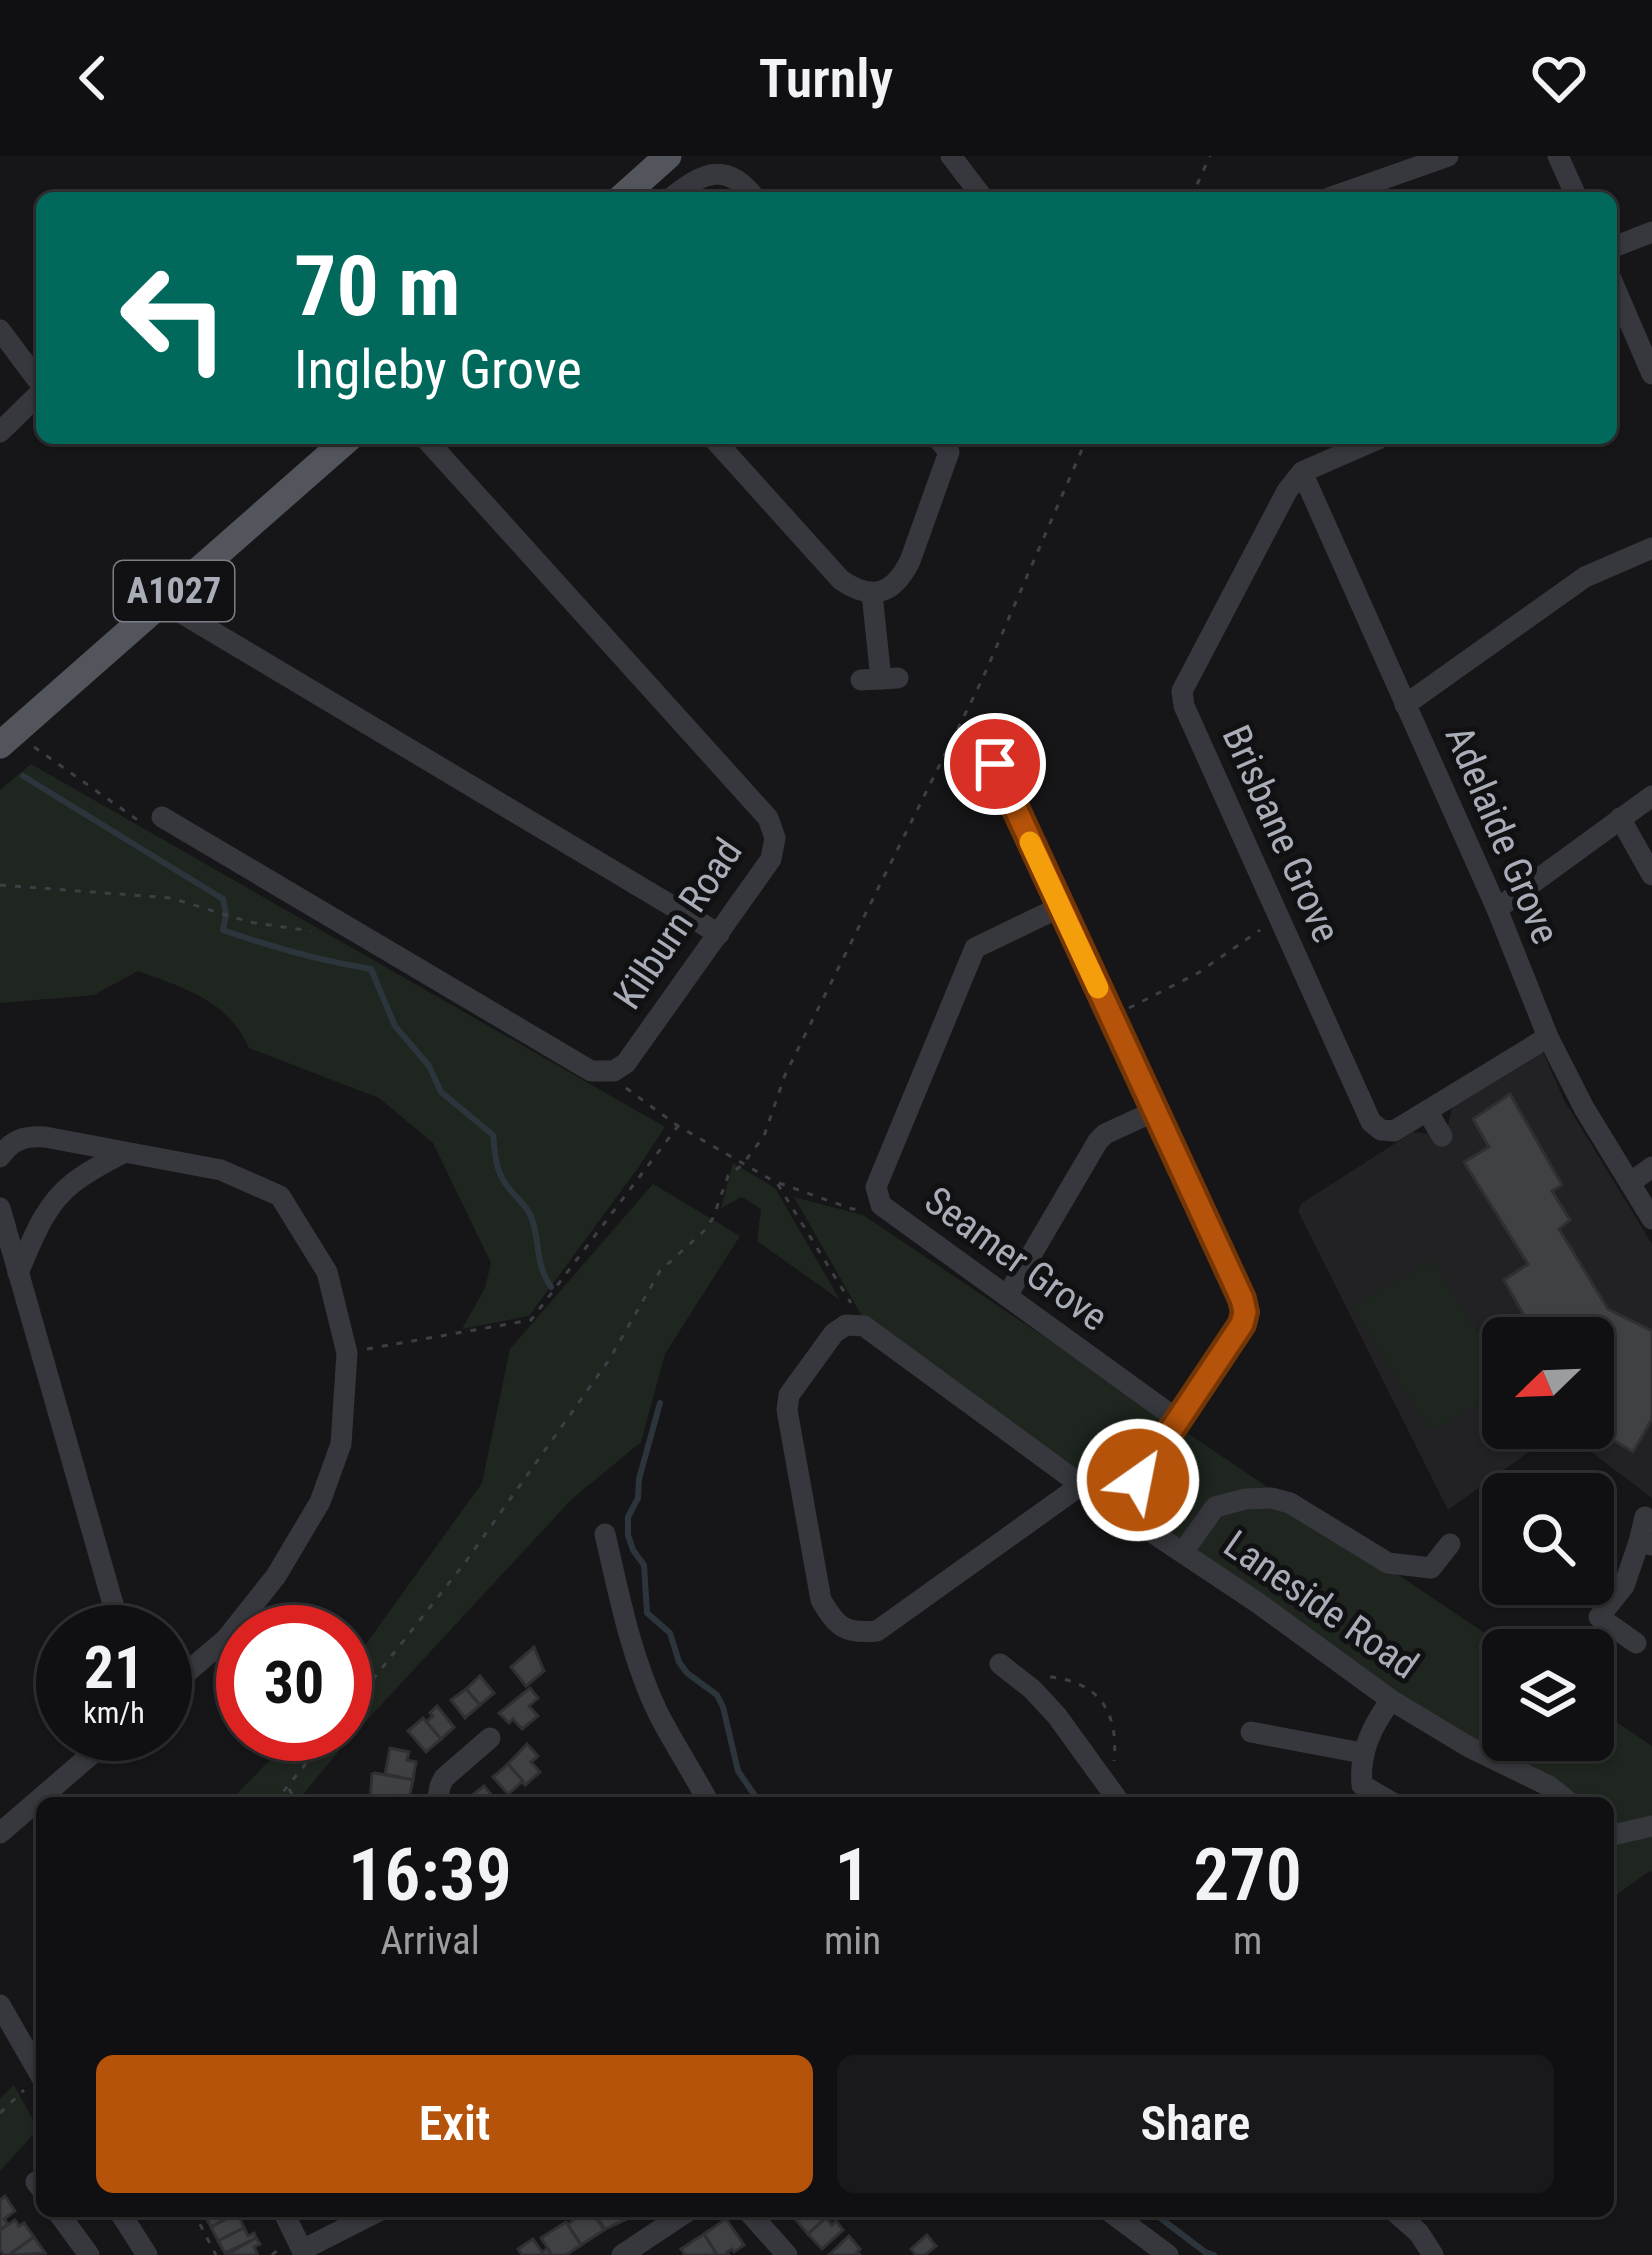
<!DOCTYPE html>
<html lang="en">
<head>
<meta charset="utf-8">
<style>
  :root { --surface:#101012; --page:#19191b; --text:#f1f3f6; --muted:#9c9d9f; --line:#303032; --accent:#b45309 }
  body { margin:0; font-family:"Roboto Condensed",sans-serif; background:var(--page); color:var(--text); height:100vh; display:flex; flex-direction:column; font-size:45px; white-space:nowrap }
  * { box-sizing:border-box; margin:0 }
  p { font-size:39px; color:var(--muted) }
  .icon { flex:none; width:66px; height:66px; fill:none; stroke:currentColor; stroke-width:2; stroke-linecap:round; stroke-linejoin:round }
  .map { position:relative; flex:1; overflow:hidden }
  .side { position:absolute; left:36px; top:1641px; width:1578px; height:420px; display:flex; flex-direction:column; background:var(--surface); border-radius:18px; box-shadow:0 3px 9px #0004,0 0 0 3px var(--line) }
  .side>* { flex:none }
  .hud { position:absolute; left:36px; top:36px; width:1581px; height:252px; border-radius:18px; box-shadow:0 3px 9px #0004,0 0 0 3px var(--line); background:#00695c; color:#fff; overflow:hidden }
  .needle { width:78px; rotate:247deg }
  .buttons { position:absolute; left:1482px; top:1161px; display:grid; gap:24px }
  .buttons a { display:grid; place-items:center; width:132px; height:132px; border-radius:18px; background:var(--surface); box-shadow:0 3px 9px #0004,0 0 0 3px var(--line); font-size:60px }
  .speed { position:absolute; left:36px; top:1449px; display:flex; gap:24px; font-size:60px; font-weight:700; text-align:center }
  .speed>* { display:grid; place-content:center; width:156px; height:156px; border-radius:50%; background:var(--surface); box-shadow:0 3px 9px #0004,0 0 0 3px var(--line); line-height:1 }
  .speed small { font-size:30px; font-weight:400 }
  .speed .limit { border:18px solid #d22; background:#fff; color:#111 }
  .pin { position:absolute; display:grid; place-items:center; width:102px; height:102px; color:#fff; margin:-51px; border:6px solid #fff; border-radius:50%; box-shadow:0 3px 12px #0007 }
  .me { position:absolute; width:132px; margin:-66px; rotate:33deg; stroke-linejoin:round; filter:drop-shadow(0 0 9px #0008) }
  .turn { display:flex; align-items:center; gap:42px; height:252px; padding:0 60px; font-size:54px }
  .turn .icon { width:156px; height:156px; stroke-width:2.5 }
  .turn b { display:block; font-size:84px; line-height:102px }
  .eta { display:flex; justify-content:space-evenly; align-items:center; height:204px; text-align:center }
  .eta b { font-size:72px; font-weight:600; line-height:84px }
  .cta { display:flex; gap:24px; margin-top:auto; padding:24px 60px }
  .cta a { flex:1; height:138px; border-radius:18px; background:var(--accent); color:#fff; font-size:48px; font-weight:600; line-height:138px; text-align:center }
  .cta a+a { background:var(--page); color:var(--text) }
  header { display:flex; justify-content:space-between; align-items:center; height:156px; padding:0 60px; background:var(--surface); font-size:54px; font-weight:600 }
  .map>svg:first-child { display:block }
</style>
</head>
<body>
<header><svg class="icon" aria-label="back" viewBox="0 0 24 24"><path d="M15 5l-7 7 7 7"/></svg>Turnly<svg class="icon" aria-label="heart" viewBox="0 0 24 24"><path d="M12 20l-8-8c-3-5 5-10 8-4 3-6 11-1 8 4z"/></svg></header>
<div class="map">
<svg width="1652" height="2099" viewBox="0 0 1652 2099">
  <rect width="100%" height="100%" fill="#161618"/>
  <path fill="#222225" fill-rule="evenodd" d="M 1542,894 L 1564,944 L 1652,1088 L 1652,1342 L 1561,1273 L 1448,1354 L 1298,1055 L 1302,1047 L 1413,976 L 1446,980 L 1452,951 ZM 1503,1182 L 1593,1182 L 1593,1272 L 1503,1272 Z"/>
  <g fill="#1e261f">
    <path d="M 31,608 L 665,971 L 638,1012 L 529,1160 L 462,1173 L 485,1132 L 491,1107 L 433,987 L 379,942 L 249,892 C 228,844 184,832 138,815 L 94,839 L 0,847 L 0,634 Z"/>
    <polygon points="733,1007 775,1032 840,1144 757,1085 761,1053 742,1041 721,1052"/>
    <polygon points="653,1028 740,1080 665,1198 641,1286 572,1343 343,1590 296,1647 228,1647 295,1578 345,1578 345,1517 482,1327 510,1193"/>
    <polygon points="794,1041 863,1059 1510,1494 1503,1494 1503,1584 1593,1584 1593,1550 1652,1590 1652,1716 1650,1715 1616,1739 1608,1723 1608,1647 1555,1647 1388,1540 863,1162"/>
    <polygon points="1433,1104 1503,1218 1503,1233 1431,1276 1352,1151"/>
    <polygon points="14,1929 38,1973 0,2015 0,1943"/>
  </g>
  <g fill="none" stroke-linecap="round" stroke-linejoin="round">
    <g stroke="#2c353c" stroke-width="6">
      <path d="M 23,620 L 223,743 L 226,758 L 223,774 C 271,791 321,805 371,813 L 395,870 L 429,910 L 441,936 L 493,979 C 495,996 495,1012 505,1027 C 514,1041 528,1049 533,1066 C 540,1090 536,1110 551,1131"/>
      <polyline points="660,1247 639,1323 638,1342 628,1361 628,1379 633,1394 644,1409 647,1457 670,1477 679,1506 687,1517 717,1539 723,1551 738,1615 760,1647"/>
      <polyline points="1151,2055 1205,2096 1214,2099"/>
    </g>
  </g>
  <g fill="#404145" stroke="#303034" stroke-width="3">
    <polygon points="1510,938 1562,1029 1552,1035 1570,1064 1559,1073 1608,1153 1652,1175 1652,1263 1633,1296 1593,1272 1593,1257 1597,1250 1593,1247 1593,1182 1537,1182 1504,1124 1528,1108 1464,1006 1489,991 1473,963"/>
    <polygon points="534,1491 544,1515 526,1530 511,1511"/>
    <polygon points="480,1520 494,1537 480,1549 466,1533"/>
    <polygon points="530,1532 538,1542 529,1550 538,1560 522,1573 513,1563 509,1567 499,1557"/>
    <polygon points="466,1533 480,1549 465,1562 451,1544"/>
    <polygon points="437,1550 454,1571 441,1583 426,1566 433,1560 430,1557"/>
    <polygon points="423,1562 441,1583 426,1596 408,1575"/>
    <polygon points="527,1588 538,1600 531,1606 540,1616 525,1629 508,1608"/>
    <polygon points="390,1592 409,1596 407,1604 416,1606 413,1624 385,1618"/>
    <polygon points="508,1608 523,1625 508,1638 493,1621"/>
    <polygon points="375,1617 413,1624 409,1642 395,1639 394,1647 370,1646 372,1618"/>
    <polygon points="484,1630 498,1647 469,1647 466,1644"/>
    <polygon points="5,2040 15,2055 4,2063 8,2068 0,2074 0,2044"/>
    <polygon points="206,2055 242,2055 211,2071 203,2056"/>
    <polygon points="242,2055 244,2061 240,2063 244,2072 218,2085 211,2071"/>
    <polygon points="583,2055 591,2055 604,2074 581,2089 568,2069"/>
    <polygon points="593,2055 623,2055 627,2063 605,2073"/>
    <polygon points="807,2055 820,2055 826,2062 808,2078 796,2064"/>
    <polygon points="826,2062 832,2069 836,2065 843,2074 822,2093 808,2078"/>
    <polygon points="726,2063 744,2089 734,2096 732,2093 727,2096 729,2099 717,2099 704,2078"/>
    <polygon points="15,2064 19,2070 24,2067 34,2081 9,2099 4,2099 0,2094 0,2074"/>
    <polygon points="566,2066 581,2089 566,2099 552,2099 541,2082"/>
    <polygon points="244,2072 248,2080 254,2077 256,2082 225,2097 218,2085"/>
    <polygon points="704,2078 717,2099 685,2099 681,2093"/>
    <polygon points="927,2079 936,2090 925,2099 916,2099 911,2093"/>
    <polygon points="849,2080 860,2093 857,2096 860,2099 829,2099"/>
    <polygon points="34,2081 45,2097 14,2099 13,2096"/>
    <polygon points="256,2082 260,2088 254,2091 258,2099 226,2099"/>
    <polygon points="533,2083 542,2096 547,2093 552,2099 522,2099 518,2093"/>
  </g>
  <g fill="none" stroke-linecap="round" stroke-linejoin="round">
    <g stroke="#3d3f44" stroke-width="3" stroke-dasharray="6 9" stroke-linecap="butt">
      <polyline points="1191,42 1210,0"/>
      <polyline points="34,591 139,665"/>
      <polyline points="0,729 171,742 249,766 311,775"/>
      <polyline points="1129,852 1198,817 1260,774"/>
      <polyline points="626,932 678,970 777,1027 851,1147"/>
      <polyline points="779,1027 852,1053 861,1053"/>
      <polyline points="367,1193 531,1164 678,970"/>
      <path d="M 1050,1521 C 1099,1526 1119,1556 1114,1605"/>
      <polyline points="345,1559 464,1408 609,1204 660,1115 704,1075 713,1062 728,1020 742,1009 764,980 785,919 982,524 1087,282"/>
      <polyline points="289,1633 297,1647"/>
      <polyline points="274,1647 330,1578"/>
      <polyline points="0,1957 24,1934"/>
      <polyline points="193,2055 216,2099"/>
      <polyline points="272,2099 280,2092"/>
    </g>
    <g stroke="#37383d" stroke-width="21">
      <polyline points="951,0 983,42"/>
      <polyline points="1558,0 1577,42"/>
      <path d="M 671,42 C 702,16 727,5 755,42"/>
      <polyline points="1329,42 1448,0"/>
      <polyline points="1611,92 1652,76"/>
      <polyline points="1611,123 1652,218"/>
      <polyline points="0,174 42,230"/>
      <polyline points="0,276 42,235"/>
      <path d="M 713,282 L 841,424 C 872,445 893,439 910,405 L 949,296 L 937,282"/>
      <polyline points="1380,282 1302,316 1287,335 1182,535 1184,550 1371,966 1381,974 1394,975 1548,881"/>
      <polyline points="1302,316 1497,753 1548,881 1584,952 1652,1063"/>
      <polyline points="872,438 881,523"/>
      <polyline points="163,446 719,778"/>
      <polyline points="861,524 898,522"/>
      <polyline points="1405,549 1585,421 1652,392"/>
      <polyline points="995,608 1242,1143 1245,1156 1242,1168 1118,1354"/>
      <polyline points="162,661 591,915 614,915 626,907 771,703 775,682 768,662 425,282"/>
      <polyline points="1620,662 1652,719"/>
      <polyline points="1060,751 975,792 876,1031 881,1049 1178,1264"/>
      <polyline points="1497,753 1652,640"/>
      <polyline points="1427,955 1442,980"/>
      <path d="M 0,1001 C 12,983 25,980 45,981 L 221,1014 L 280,1040 L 327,1116 L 347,1197 L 341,1288 L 320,1346 L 276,1420 L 226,1483 L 165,1535"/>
      <polyline points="1630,1027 1652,1011"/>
      <polyline points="0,1052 121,1476"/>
      <path d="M 18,1117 C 32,1085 44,1049 73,1027 C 88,1015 106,1006 123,997"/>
      <polyline points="1007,1140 1098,985 1105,978 1155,955"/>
      <path d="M 1081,1329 L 877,1475 C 844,1478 837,1471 821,1444 L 787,1254 L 789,1239 L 834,1177 L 846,1169 L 864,1170 L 1081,1329 L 1258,1447 L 1391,1544 L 1469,1591 L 1549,1630 L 1570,1647"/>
      <path d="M 605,1378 C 619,1439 631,1501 658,1557 C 674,1588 693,1617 709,1647"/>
      <polyline points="1639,1386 1645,1361"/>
      <polyline points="1183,1396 1215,1351 1245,1343 1271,1342 1290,1347 1388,1407 1431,1412 1450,1388"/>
      <polyline points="1636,1487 1599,1461 1624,1430 1639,1386 1652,1389"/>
      <polyline points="1000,1508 1032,1533 1057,1560 1120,1647"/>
      <path d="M 1391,1544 C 1372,1570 1359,1596 1362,1629 L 1393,1647"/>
      <polyline points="1251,1576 1362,1597"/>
      <polyline points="437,1647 440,1630 444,1622 490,1582"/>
      <polyline points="0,1677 115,1578"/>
      <polyline points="1608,1680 1652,1670"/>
      <polyline points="0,1849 42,1922"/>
      <polyline points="36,2026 42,2034"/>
      <polyline points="57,2055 89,2099"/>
      <polyline points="119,2055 147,2099"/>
      <polyline points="283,2055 302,2094 379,2055"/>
      <polyline points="748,2055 787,2099"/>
      <polyline points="1109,2055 1168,2099"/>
      <polyline points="1394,2055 1419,2077 1433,2099"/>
      <polyline points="622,2099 688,2055"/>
    </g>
    <g stroke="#53555c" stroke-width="27">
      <polyline points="621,42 668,0"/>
      <polyline points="0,589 349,282"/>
    </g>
  </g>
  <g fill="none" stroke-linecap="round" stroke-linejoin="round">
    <defs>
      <polyline id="route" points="995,608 1242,1143 1245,1156 1242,1168 1138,1324"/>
    </defs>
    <use href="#route" stroke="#753606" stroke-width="30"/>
    <use href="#route" stroke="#b45309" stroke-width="21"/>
    <polyline stroke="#f59e0b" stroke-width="21" points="1030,686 1098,832"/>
  </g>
  <g text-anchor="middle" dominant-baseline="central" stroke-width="10" stroke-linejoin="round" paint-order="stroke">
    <rect fill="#111113" stroke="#7b7e86" stroke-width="3" x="114" y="405" width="120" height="60" rx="9"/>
    <g font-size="36" font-weight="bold" fill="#a8adb8">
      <text x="174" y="435">A1027</text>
    </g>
    <g font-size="39" fill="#a8adb8" stroke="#111113">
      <text transform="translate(1281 678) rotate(66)">Brisbane Grove</text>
      <text transform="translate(1502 679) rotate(67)">Adelaide Grove</text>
      <text transform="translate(678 768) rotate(-56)">Kilburn Road</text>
      <text transform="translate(1016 1103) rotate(36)">Seamer Grove</text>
      <text transform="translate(1321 1449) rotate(35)">Laneside Road</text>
    </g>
  </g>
</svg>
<div class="buttons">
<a><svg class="needle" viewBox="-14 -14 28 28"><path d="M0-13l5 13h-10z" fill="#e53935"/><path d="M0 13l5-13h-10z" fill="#9c9d9f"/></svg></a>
<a><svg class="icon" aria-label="search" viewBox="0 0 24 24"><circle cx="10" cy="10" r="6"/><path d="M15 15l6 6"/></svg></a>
<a><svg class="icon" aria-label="layers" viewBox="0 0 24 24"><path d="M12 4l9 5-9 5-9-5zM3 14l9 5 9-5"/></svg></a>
</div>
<div class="speed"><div>21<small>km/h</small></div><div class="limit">30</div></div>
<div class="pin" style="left:995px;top:608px;background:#d93025"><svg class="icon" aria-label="arrive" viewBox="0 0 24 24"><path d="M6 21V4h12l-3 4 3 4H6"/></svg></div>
<svg class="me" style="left:1138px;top:1324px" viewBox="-20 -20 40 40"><circle r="17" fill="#b45309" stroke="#fff" stroke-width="3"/><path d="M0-11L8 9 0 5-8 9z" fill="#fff"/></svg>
<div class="hud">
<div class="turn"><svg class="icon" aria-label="left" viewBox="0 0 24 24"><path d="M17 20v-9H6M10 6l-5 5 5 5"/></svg><div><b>70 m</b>Ingleby Grove</div></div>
</div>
<section class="side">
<div class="eta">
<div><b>16:39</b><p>Arrival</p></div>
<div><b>1</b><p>min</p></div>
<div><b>270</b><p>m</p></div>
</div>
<div class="cta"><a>Exit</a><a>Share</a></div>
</section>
</div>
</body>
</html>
